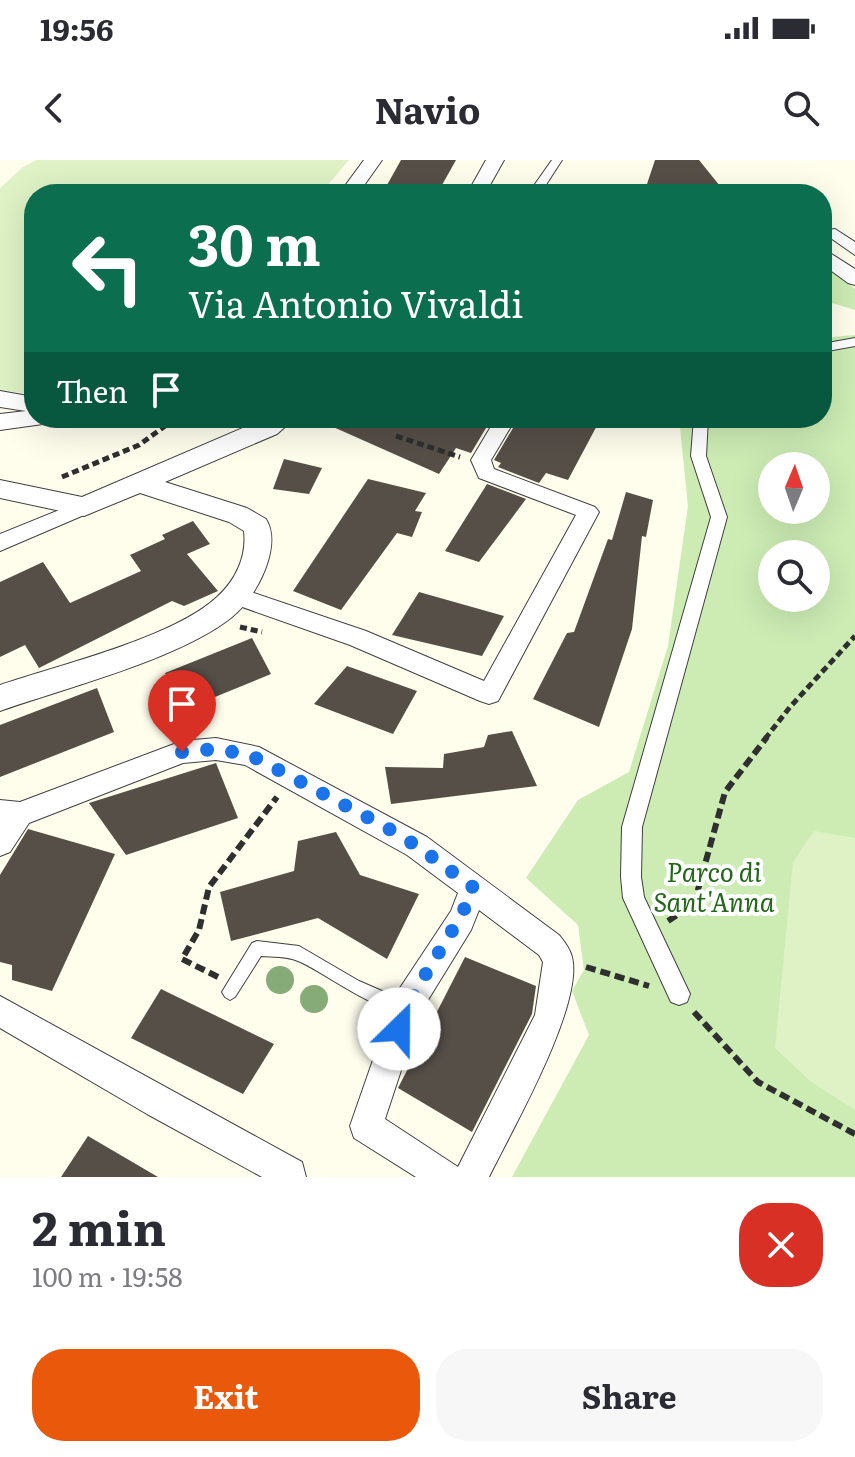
<!DOCTYPE html>
<html lang="en">
<head>
<meta charset="utf-8">
<style>
  :root { --surface:#fff; --page:#f7f7f7; --text:#2b2b33; --muted:#7c7c81; --accent:#ea580c }
  body { margin:0; font-family:Literata,serif; background:var(--page); color:var(--text); height:100vh; display:flex; flex-direction:column; font-size:30px; white-space:nowrap }
  * { box-sizing:border-box; margin:0 }
  p { font-size:26px; color:var(--muted) }
  .icon { flex:none; width:44px; height:44px; fill:none; stroke:currentColor; stroke-width:2; stroke-linecap:round; stroke-linejoin:round }
  .map { position:relative; height:1017px; overflow:hidden }
  .details { display:flex; flex-direction:column; background:var(--surface); flex:1 }
  .details>* { flex:none }
  .hud { position:absolute; left:24px; top:24px; width:808px; height:244px; border-radius:32px; box-shadow:0 8px 32px #0002; background:#0b6e4f; color:#fff; overflow:hidden }
  .needle { width:52px; rotate:2deg }
  .tools { position:absolute; left:758px; top:292px; display:grid; gap:16px }
  .tools a { display:grid; place-items:center; width:72px; height:72px; border-radius:50%; background:var(--surface); box-shadow:0 8px 32px #0002; font-size:40px }
  .pin { position:absolute; display:grid; place-items:center; width:68px; height:68px; color:#fff; margin:-82px -34px; border-radius:50% 50% 50% 0; rotate:-45deg; box-shadow:0 0 8px #0007 }
  .pin .icon { rotate:45deg }
  .me { position:absolute; width:88px; margin:-44px; rotate:23deg; stroke-linejoin:round; filter:drop-shadow(0 0 6px #0008) }
  .turn { display:flex; align-items:center; gap:28px; height:168px; padding:0 32px; font-size:36px }
  .turn .icon { width:104px; height:104px; stroke-width:2.5 }
  .turn b { display:block; font-size:56px; line-height:68px }
  .then { display:flex; align-items:center; height:76px; padding:0 32px; background:#0003; gap:16px; font-size:30px }
  .round { display:grid; place-items:center; flex:none; width:84px; height:84px; border-radius:32px; background:var(--page) }
  .summary { display:flex; align-items:center; justify-content:space-between; height:136px; padding:0 32px }
  h1 { font-size:48px; font-weight:700; line-height:60px }
  .primary-button { display:flex; gap:16px; margin-top:auto; padding:16px 32px }
  .primary-button a { flex:1; height:92px; border-radius:32px; background:var(--accent); color:#fff; font-size:32px; font-weight:700; line-height:92px; text-align:center }
  .primary-button a+a { background:var(--page); color:var(--text) }
  .status { display:flex; justify-content:space-between; align-items:center; height:56px; padding:0 40px; background:var(--surface); direction:ltr }
  .status svg { height:22px; fill:currentColor }
  header { display:flex; justify-content:space-between; align-items:center; height:104px; padding:0 32px; background:var(--surface); font-size:36px; font-weight:700 }
  .map>svg:first-child { display:block }
</style>
</head>
<body>
<div class="status"><b>19:56</b><svg viewBox="0 0 49 12"><path d="M0 12V9h3v3zM5 12V6h3v6zM10 12V3h3v9zM15 12V0h3v12zM26 1h20v11H26zM47 4h2v5h-2z"/></svg></div>
<header><svg class="icon" aria-label="back" viewBox="0 0 24 24"><path d="M15 5l-7 7 7 7"/></svg>Navio<svg class="icon" aria-label="search" viewBox="0 0 24 24"><circle cx="10" cy="10" r="6"/><path d="M15 15l6 6"/></svg></header>
<div class="map">
<svg width="855" height="1017" viewBox="0 0 855 1017">
  <rect width="100%" height="100%" fill="#fffdec"/>
  <g fill="#ccecb4" fill-rule="evenodd">
    <polygon points="822,101 855,129 855,150 822,140"/>
    <path d="M 855,175 L 855,1017 L 512,1017 L 589,875 L 572,831 L 584,810 L 578,765 L 526,718 L 578,640 L 629,612 L 668,486 L 688,346 L 679,258 L 822,258 L 822,178 ZM 772,306 L 816,306 L 816,350 L 772,350 ZM 772,394 L 816,394 L 816,438 L 772,438 Z"/>
  </g>
  <g fill="#dff2c6">
    <polygon points="37,0 349,0 320,34 34,34 34,234 31,234 0,230 0,28 23,7"/>
    <polygon points="814,671 855,678 855,950 810,921 775,888 793,702"/>
  </g>
  <g fill="#564f48">
    <polygon points="401,0 456,0 437,34 382,34"/>
    <polygon points="655,0 699,0 724,31 646,27"/>
    <polygon points="313,258 492,258 471,293 456,288 439,314"/>
    <polygon points="519,258 601,258 568,320 546,313 539,323 498,307 501,303 494,300"/>
    <polygon points="284,299 322,308 309,334 273,329"/>
    <polygon points="368,319 426,333 415,351 422,352 412,377 397,373 341,450 293,431"/>
    <polygon points="487,324 526,339 479,402 445,391"/>
    <polygon points="626,332 653,340 646,377 642,376 632,469 599,567 533,539 567,473 574,472 608,379 612,380"/>
    <polygon points="193,361 210,384 187,394 218,431 184,446 172,441 39,508 25,485 0,497 0,422 43,402 70,443 141,411 130,395 165,379 162,375"/>
    <polygon points="419,432 504,456 482,496 392,475"/>
    <polygon points="252,478 271,514 183,550 165,513"/>
    <polygon points="347,506 417,531 393,574 314,544"/>
    <polygon points="97,528 114,572 0,617 0,565"/>
    <polygon points="512,571 537,626 391,644 385,607 443,608 444,594 484,587 488,575"/>
    <polygon points="216,603 238,658 126,695 89,643"/>
    <polygon points="28,669 115,694 52,831 12,820 12,805 0,802 0,715"/>
    <polygon points="336,672 360,715 419,734 387,799 318,758 231,781 220,732 294,711 298,681"/>
    <polygon points="465,797 536,826 532,854 472,972 398,928"/>
    <polygon points="161,829 274,884 243,934 131,878"/>
    <polygon points="88,976 158,1017 61,1017"/>
  </g>
  <g fill="none" stroke-linecap="round" stroke-linejoin="round">
    <defs>
      <path id="service" d="M 257,781 L 299,786 L 359,821 L 382,831 L 412,840 L 415,845 L 412,850 C 384,860 324,811 298,801 C 287,796 272,797 261,796 L 235,837 L 230,840 L 225,837 L 222,832 L 225,827 L 252,783 Z"/>
      <g id="pedestrian">
        <polygon points="552,0 562,0 540,34 528,34"/>
        <polygon points="855,178 855,186 822,192 822,184"/>
        <polygon points="694,258 708,258 706,296 727,357 642,667 641,717 644,737 690,834 687,842 679,845 671,842 623,738 621,717 622,667 711,357 691,296"/>
      </g>
      <g id="minor">
        <polygon points="835,69 855,82 855,95 832,79 822,81 822,71"/>
        <polygon points="496,258 516,258 491,300 494,309 595,347 599,352 498,541 489,544 480,541 350,485 228,442 225,436 228,430 236,427 366,471 484,521 576,355 479,318 471,300"/>
        <polygon points="84,340 91,342 94,347 91,352 0,391 0,374"/>
        <path d="M 216,578 L 259,587 L 427,677 L 559,775 C 564,781 570,789 572,797 C 584,845 512,970 489,1017 L 416,1017 L 354,978 L 350,966 L 396,834 L 451,751 L 458,733 L 407,695 L 245,605 L 216,600 L 183,603 L 29,663 L 10,692 L 0,696 L 0,640 L 20,642 L 182,581 ZM 479,750 L 539,795 L 543,802 L 535,855 L 458,1007 L 385,959 L 420,853 L 471,770 Z"/>
        <polygon points="0,836 302,1002 306,1017 262,1017 147,954 0,868"/>
      </g>
      <g id="tertiary">
        <polygon points="364,0 382,0 358,34 339,34"/>
        <polygon points="486,0 504,0 485,34 467,34"/>
        <polygon points="822,88 855,109 855,125 848,123 822,104"/>
        <polygon points="0,231 34,237 34,258 46,258 43,264 0,270 0,254 26,251 0,247"/>
        <path d="M 266,258 L 295,258 L 277,274 L 165,322 L 247,348 L 266,359 C 274,372 272,387 268,401 C 262,421 249,443 232,457 C 180,499 65,528 0,551 L 0,525 C 59,505 173,478 217,437 C 236,420 247,396 244,371 L 229,362 L 140,333 L 84,356 L 0,338 L 0,320 L 82,337 Z"/>
      </g>
    </defs>
    <use href="#service" stroke="#404040" stroke-width="2"/>
    <use href="#pedestrian" stroke="#404040" stroke-width="2"/>
    <use href="#minor" stroke="#404040" stroke-width="2"/>
    <use href="#tertiary" stroke="#404040" stroke-width="2"/>
    <g stroke="#2f2f2f" stroke-width="5" stroke-dasharray="7 4" stroke-linecap="butt">
      <polyline points="396,276 460,297"/>
      <polyline points="62,317 139,285 176,258"/>
      <polyline points="240,467 262,472"/>
      <polyline points="765,579 790,547 855,476"/>
    </g>
    <g stroke="#2f2f2f" stroke-width="6" stroke-dasharray="10 5" stroke-linecap="butt">
      <polyline points="668,761 694,744 725,632 767,577"/>
      <polyline points="586,807 649,826"/>
      <polyline points="218,817 182,799 199,770 209,727 277,637"/>
      <polyline points="694,852 758,922 855,974"/>
    </g>
    <use href="#service" fill="#fff" fill-rule="evenodd"/>
    <use href="#pedestrian" fill="#fff" fill-rule="evenodd"/>
    <use href="#minor" fill="#fff" fill-rule="evenodd"/>
    <use href="#tertiary" fill="#fff" fill-rule="evenodd"/>
  </g>
  <g fill="#86ab78">
    <circle cx="280" cy="820" r="14"/>
    <circle cx="314" cy="839" r="14"/>
  </g>
  <g fill="none" stroke-linecap="round" stroke-linejoin="round">
    <path stroke="#1a73e8" stroke-width="14" stroke-dasharray="0 25.2" d="M 182,592 L 216,589 L 250,595 L 384,666 L 417,686 L 474,728 C 453,778 417,818 399,869"/>
  </g>
  <g text-anchor="middle" dominant-baseline="central" stroke-width="8" stroke-linejoin="round" paint-order="stroke">
    <g font-size="26" font-style="italic" fill="#236819" stroke="#fff">
      <text x="714" y="710">Parco di<tspan x="714" dy="30">Sant'Anna</tspan></text>
    </g>
  </g>
</svg>
<div class="tools">
<a><svg class="needle" viewBox="-14 -14 28 28"><path d="M0-13l5 13h-10z" fill="#e53935"/><path d="M0 13l5-13h-10z" fill="#7c7c81"/></svg></a>
<a><svg class="icon" aria-label="search" viewBox="0 0 24 24"><circle cx="10" cy="10" r="6"/><path d="M15 15l6 6"/></svg></a>
</div>
<div class="pin" style="left:182px;top:592px;background:#d93025"><svg class="icon" aria-label="arrive" viewBox="0 0 24 24"><path d="M6 21V4h12l-3 4 3 4H6"/></svg></div>
<svg class="me" style="left:399px;top:869px" viewBox="-20 -20 40 40"><circle r="19" fill="#fff"/><path d="M0-13L10 11 0 6-10 11z" fill="#1a73e8"/></svg>
<div class="hud">
<div class="turn"><svg class="icon" aria-label="left" viewBox="0 0 24 24"><path d="M17 20v-9H6M10 6l-5 5 5 5"/></svg><div><b>30 m</b>Via Antonio Vivaldi</div></div>
<div class="then">Then<svg class="icon" aria-label="arrive" viewBox="0 0 24 24"><path d="M6 21V4h12l-3 4 3 4H6"/></svg></div>
</div>
</div>
<section class="details">
<div class="summary"><div><h1>2 min</h1><p>100 m · 19:58</p></div><a class="round" style="background:#d93025;color:#fff"><svg class="icon" aria-label="close" viewBox="0 0 24 24"><path d="M6 6l12 12M18 6L6 18"/></svg></a></div>
<div class="primary-button"><a>Exit</a><a>Share</a></div>
</section>
</body>
</html>
